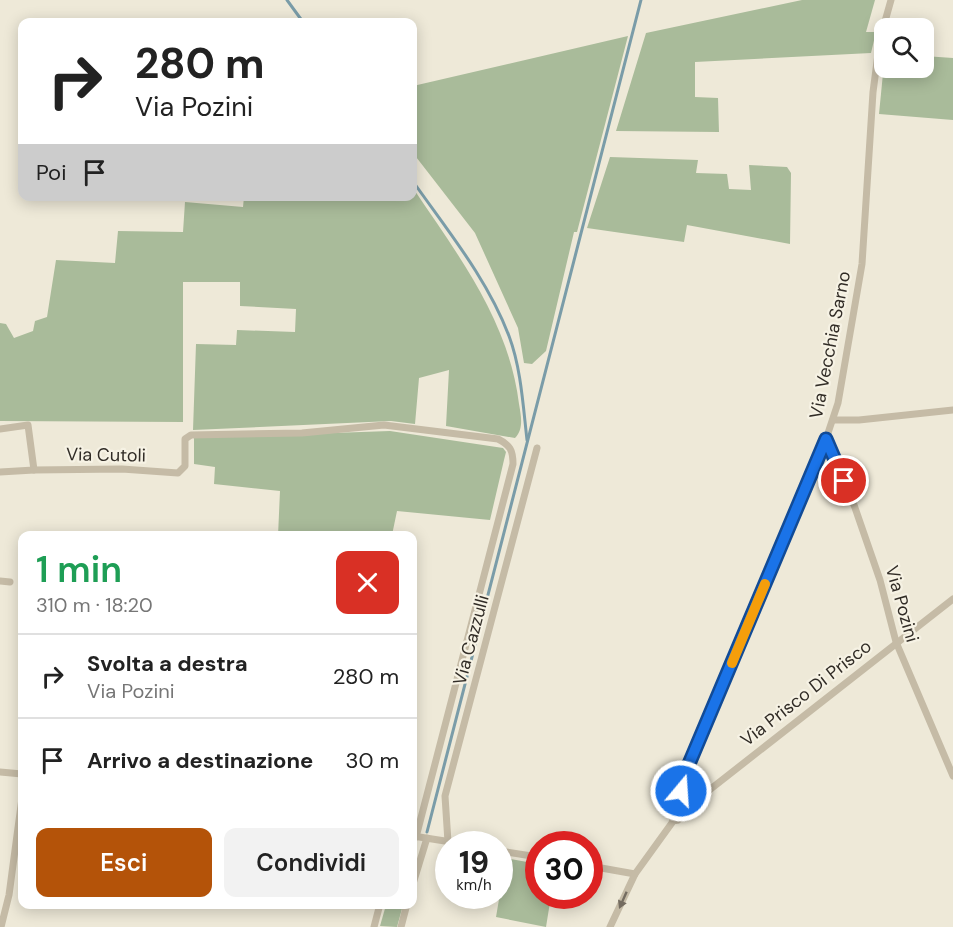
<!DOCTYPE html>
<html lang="it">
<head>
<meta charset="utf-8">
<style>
  :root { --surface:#fff; --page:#f2f2f2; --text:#222; --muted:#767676; --line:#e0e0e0; --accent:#b45309 }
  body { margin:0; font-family:"DM Sans",sans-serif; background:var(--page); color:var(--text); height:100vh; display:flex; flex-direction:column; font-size:22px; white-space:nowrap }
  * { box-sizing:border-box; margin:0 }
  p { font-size:20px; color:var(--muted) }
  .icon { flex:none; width:33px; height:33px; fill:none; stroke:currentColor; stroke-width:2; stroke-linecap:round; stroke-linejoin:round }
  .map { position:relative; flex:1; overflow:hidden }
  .side { position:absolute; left:18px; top:531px; width:399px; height:378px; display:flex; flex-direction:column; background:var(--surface); border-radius:12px; box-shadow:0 3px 15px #0003 }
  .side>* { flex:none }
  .banner { position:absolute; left:18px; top:18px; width:399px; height:183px; border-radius:12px; box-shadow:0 3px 15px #0003; background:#fff; color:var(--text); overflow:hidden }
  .fabs { position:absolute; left:874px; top:18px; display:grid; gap:12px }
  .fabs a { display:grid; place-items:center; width:60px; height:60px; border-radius:12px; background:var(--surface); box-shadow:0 3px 15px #0003; font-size:30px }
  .speed { position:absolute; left:435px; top:831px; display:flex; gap:12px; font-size:30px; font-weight:700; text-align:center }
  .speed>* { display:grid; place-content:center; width:78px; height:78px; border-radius:50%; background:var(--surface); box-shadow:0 3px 15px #0003; line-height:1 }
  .speed small { font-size:15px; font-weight:400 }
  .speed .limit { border:9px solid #d22; background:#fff; color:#111 }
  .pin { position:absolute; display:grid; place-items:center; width:51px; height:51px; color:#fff; margin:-26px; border:3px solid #fff; border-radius:50%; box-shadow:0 2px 6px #0007 }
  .me { position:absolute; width:66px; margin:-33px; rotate:18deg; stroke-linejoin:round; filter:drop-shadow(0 0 4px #0008) }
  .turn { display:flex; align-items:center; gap:21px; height:126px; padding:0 18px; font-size:27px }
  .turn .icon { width:78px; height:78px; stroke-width:2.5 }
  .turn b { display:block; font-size:42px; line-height:51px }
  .then { display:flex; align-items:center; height:57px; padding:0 18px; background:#0003; gap:12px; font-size:22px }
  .round { display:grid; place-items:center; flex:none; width:63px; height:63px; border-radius:12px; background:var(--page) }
  .overview { display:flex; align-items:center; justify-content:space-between; height:102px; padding:0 18px }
  h1 { font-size:36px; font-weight:600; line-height:45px; color:#1e9e55 }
  .primary-button { display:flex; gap:12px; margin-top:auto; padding:12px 18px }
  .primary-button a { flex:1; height:69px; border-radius:12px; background:var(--accent); color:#fff; font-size:24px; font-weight:600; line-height:69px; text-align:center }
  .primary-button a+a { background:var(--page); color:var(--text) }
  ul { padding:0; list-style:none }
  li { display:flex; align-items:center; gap:18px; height:84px; padding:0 18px; border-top:2px solid var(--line) }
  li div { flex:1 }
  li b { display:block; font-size:22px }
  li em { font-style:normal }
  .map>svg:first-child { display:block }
</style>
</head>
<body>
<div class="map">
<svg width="953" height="927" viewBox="0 0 953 927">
  <rect width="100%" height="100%" fill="#eee9d8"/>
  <g fill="#a9bb9a">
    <polygon points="802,0 875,0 866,32 876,32 871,53 695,62 695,97 718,98 719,132 616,131 646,33"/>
    <polygon points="628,36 577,232 574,232 546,351 532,364 524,363 518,328 475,233 413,153 413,86"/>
    <polygon points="885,53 885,68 924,68 924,56 953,58 953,120 879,114"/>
    <polygon points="610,157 698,160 696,173 727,174 729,189 751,190 749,165 787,167 791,173 790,244 687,225 684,242 587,228"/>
    <path d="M 413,188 C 458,255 509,321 519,404 C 521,416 524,429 515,438 L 446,426 L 449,370 L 419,378 L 415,424 L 391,421 L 193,430 L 196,344 L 236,345 L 237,330 L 295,332 L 296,309 L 240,306 L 240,282 L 183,282 L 183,422 L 0,421 L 0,323 L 6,324 L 14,338 L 33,331 L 35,321 L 47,317 L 56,260 L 115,263 L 118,231 L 183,232 L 185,202 L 243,207 L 244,197 L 412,196 Z"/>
    <polygon points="390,431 503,448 506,452 504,460 490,520 397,511 392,535 278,536 280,491 214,484 215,467 194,464 194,438"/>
    <polygon points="500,857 538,864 538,896 551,896 546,927 496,917 504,870 500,869"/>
    <polygon points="386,905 403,905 397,927 380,926"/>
  </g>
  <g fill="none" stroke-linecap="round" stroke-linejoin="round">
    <g stroke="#7a9ca8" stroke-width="3">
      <polyline points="287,0 303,22"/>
      <path d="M 412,180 C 447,230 487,278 509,336 C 521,368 523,405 527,440"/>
      <polyline points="427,832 641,0"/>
    </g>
    <g stroke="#c5bba6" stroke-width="7">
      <polyline points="833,420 859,420 953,410"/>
      <polyline points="0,429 28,425 34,470 0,472"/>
      <polyline points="826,439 853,502 880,580 896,642 953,776"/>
      <path d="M 34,470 L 122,469 L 178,473 L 185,466 L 185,439 L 191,435 L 302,433 L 384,425 L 498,439 C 510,445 513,450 513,464 L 416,837"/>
      <polyline points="0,581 10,582"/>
      <polyline points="0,772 22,774"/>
      <polyline points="675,811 686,771 826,439 838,403 862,264 873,92 880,39 891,0"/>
      <circle cx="676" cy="816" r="4.5"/>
      <polyline points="680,813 953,599"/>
      <polyline points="413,836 464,844"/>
      <polyline points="448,842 445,796 537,448"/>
      <polyline points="500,851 538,857"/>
      <polyline points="590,866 635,874"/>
      <polyline points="412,887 427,838"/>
      <polyline points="1,927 9,895 22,798"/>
      <polyline points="374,927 380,904"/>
      <polyline points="401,927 407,904"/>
      <polyline points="610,927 635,874 674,820"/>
    </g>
  </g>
  <defs><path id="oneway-solid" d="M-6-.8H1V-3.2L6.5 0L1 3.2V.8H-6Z" transform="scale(1.5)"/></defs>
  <use fill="#746c60" href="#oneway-solid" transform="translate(623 900) rotate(114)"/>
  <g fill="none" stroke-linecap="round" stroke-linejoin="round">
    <defs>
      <polyline id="route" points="681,791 686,771 826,439 844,481"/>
    </defs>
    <use href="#route" stroke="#114b97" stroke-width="15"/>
    <use href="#route" stroke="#1a73e8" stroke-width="10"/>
    <polyline stroke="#f59e0b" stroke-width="10" points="732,663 765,584"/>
  </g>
  <g text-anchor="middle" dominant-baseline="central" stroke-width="4.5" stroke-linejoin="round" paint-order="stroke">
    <g font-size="18" fill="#312c26" stroke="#f6f2e4">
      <text transform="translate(830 345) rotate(-79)">Via Vecchia Sarno</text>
      <text transform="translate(106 455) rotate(1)">Via Cutoli</text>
      <text transform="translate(902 604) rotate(74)">Via Pozini</text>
      <text transform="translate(471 640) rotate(-75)">Via Cazzulli</text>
      <text transform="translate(806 693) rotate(-38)">Via Prisco Di Prisco</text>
    </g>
  </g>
</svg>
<div class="fabs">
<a><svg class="icon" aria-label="search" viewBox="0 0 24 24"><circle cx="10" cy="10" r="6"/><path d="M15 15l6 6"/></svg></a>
</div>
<div class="speed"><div>19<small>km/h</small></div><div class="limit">30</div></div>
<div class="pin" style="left:844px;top:481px;background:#d93025"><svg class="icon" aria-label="arrive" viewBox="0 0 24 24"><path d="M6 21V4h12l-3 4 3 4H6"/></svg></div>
<svg class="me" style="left:681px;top:791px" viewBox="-20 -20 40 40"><circle r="17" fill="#1a73e8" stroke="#fff" stroke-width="3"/><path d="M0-11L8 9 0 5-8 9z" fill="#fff"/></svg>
<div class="banner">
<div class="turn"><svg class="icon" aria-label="right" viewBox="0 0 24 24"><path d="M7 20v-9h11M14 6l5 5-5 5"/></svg><div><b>280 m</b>Via Pozini</div></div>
<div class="then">Poi<svg class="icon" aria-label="arrive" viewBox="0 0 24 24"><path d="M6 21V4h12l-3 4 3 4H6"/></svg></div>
</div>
<section class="side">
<div class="overview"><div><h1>1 min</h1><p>310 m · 18:20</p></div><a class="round" style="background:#d93025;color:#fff"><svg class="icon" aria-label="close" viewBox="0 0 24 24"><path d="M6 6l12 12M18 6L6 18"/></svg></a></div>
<ul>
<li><svg class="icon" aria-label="right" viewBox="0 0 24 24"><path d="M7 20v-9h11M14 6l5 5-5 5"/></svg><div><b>Svolta a destra</b><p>Via Pozini</p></div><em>280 m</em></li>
<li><svg class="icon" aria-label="arrive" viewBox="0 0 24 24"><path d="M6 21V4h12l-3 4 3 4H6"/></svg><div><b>Arrivo a destinazione</b></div><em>30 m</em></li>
</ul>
<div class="primary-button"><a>Esci</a><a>Condividi</a></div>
</section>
</div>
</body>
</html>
